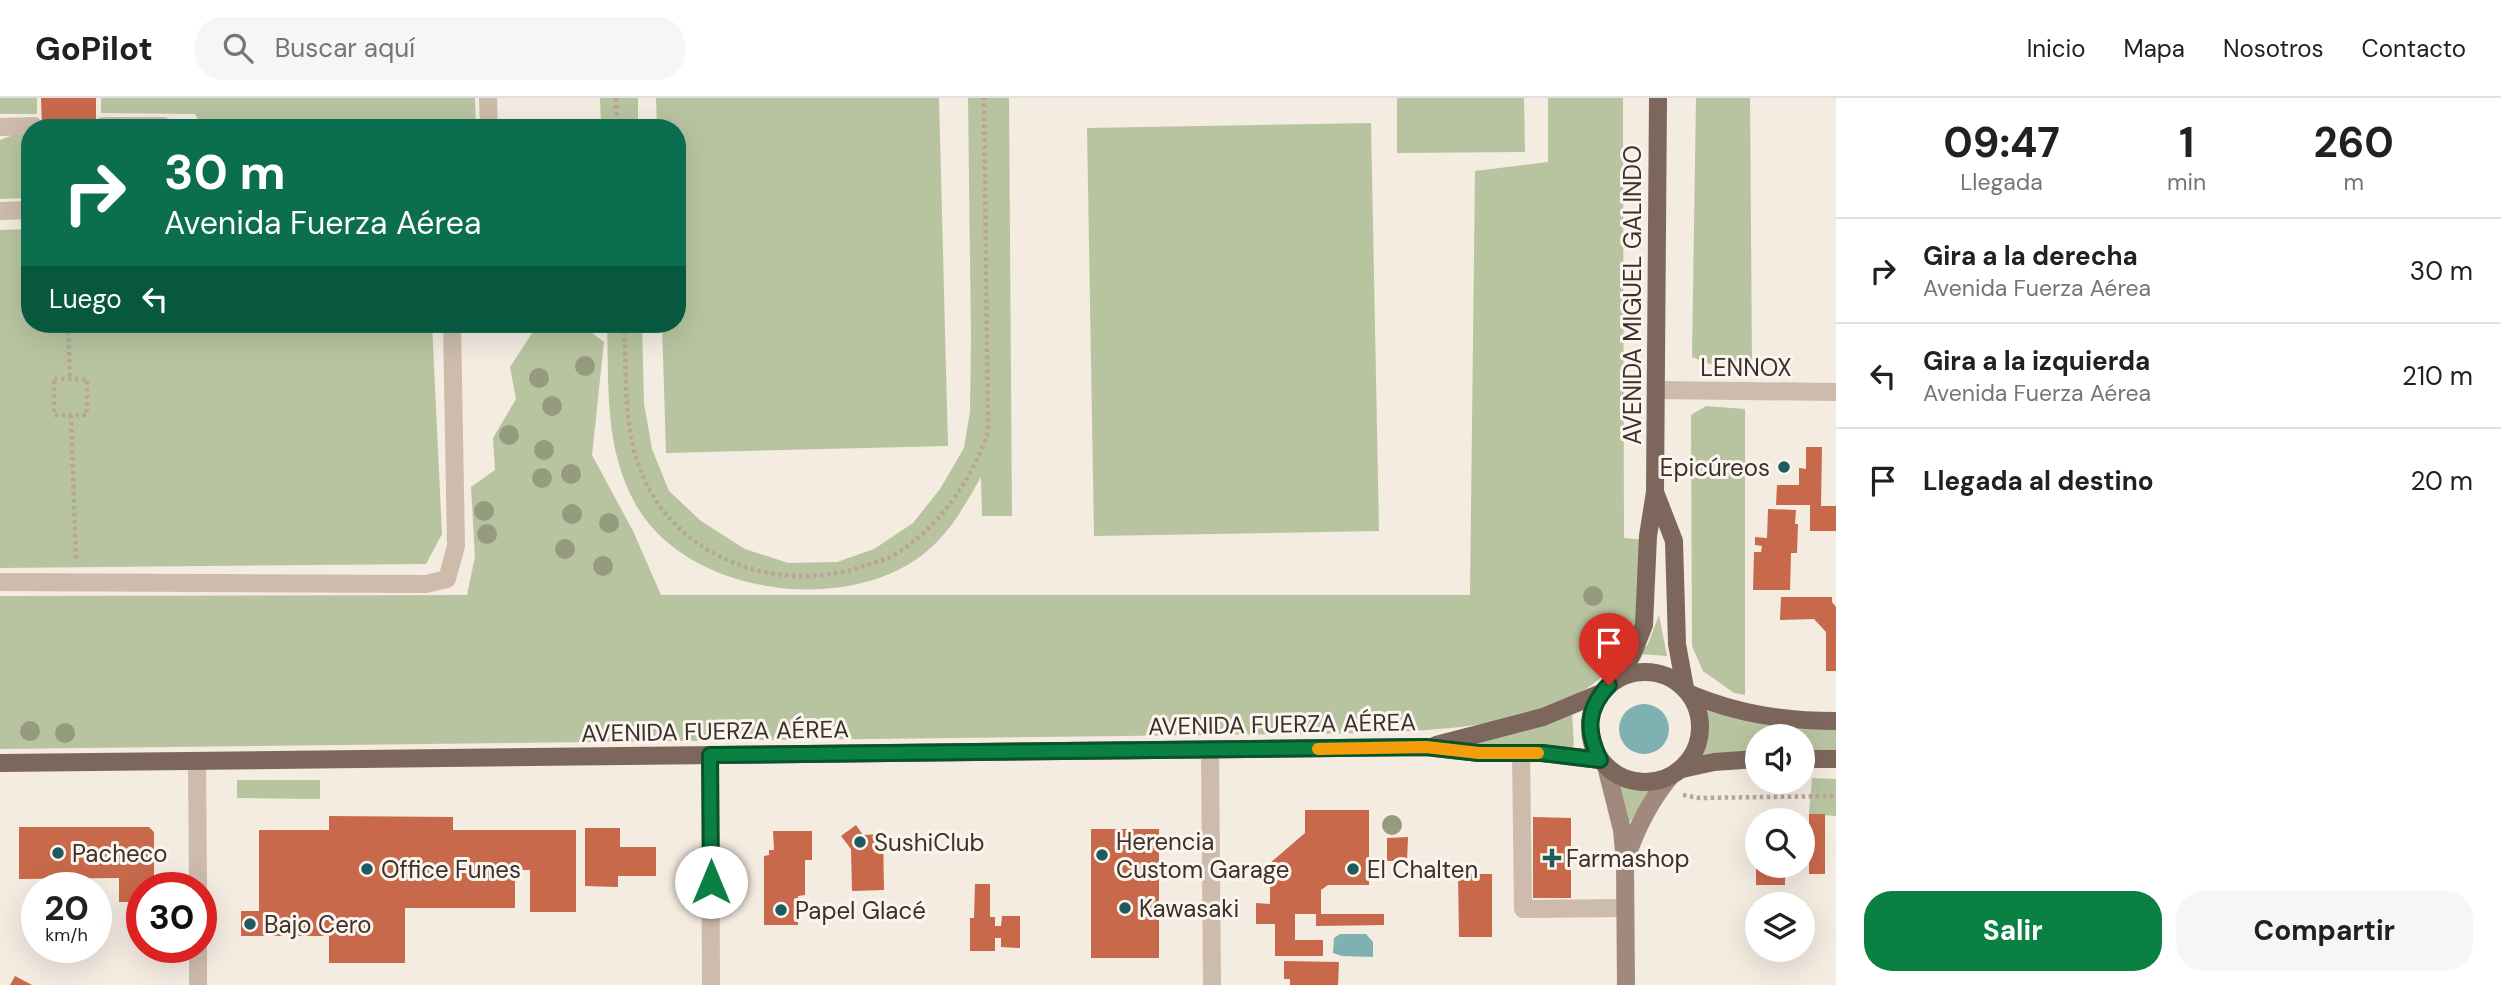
<!DOCTYPE html>
<html lang="es">
<head>
<meta charset="utf-8">
<style>
  :root { --surface:#fff; --page:#f6f6f6; --text:#202124; --muted:#757577; --line:#e0e0e0; --accent:#0b8043 }
  body { margin:0; font-family:"DM Sans",sans-serif; background:var(--page); color:var(--text); height:100vh; display:flex; flex-direction:column; font-size:26px; white-space:nowrap }
  * { box-sizing:border-box; margin:0 }
  p { font-size:23px; color:var(--muted) }
  .icon { flex:none; width:38px; height:38px; fill:none; stroke:currentColor; stroke-width:2; stroke-linecap:round; stroke-linejoin:round }
  .map { position:relative; flex:1; overflow:hidden }
  .panel { display:flex; flex-direction:column; background:var(--surface); width:665px }
  .panel>* { flex:none }
  .guide { position:absolute; left:21px; top:21px; width:665px; height:214px; border-radius:28px; box-shadow:0 7px 28px #0002; background:#0b6e4f; color:#fff; overflow:hidden }
  .buttons { position:absolute; left:1745px; top:626px; display:grid; gap:14px }
  .buttons a { display:grid; place-items:center; width:70px; height:70px; border-radius:50%; background:var(--surface); box-shadow:0 7px 28px #0002; font-size:35px }
  .speed { position:absolute; left:21px; top:774px; display:flex; gap:14px; font-size:35px; font-weight:700; text-align:center }
  .speed>* { display:grid; place-content:center; width:91px; height:91px; border-radius:50%; background:var(--surface); box-shadow:0 7px 28px #0002; line-height:1 }
  .speed small { font-size:18px; font-weight:400 }
  .speed .limit { border:10px solid #d22; background:#fff; color:#111 }
  .pin { position:absolute; display:grid; place-items:center; width:60px; height:60px; color:#fff; margin:-72px -30px; border-radius:50% 50% 50% 0; rotate:-45deg; box-shadow:0 0 7px #0007 }
  .pin .icon { rotate:45deg }
  .me { position:absolute; width:77px; margin:-38px; rotate:0deg; stroke-linejoin:round; filter:drop-shadow(0 0 5px #0008) }
  .turn { display:flex; align-items:center; gap:24px; height:147px; padding:0 28px; font-size:32px }
  .turn .icon { width:91px; height:91px; stroke-width:2.5 }
  .turn b { display:block; font-size:49px; line-height:60px }
  .then { display:flex; align-items:center; height:66px; padding:0 28px; background:#0003; gap:14px; font-size:26px }
  .eta { display:flex; justify-content:space-evenly; align-items:center; height:119px; text-align:center }
  .eta b { font-size:42px; font-weight:700; line-height:49px }
  .cta { display:flex; gap:14px; margin-top:auto; padding:14px 28px }
  .cta a { flex:1; height:80px; border-radius:28px; background:var(--accent); color:#fff; font-size:28px; font-weight:700; line-height:80px; text-align:center }
  .cta a+a { background:var(--page); color:var(--text) }
  ul { padding:0; list-style:none }
  li { display:flex; align-items:center; gap:21px; height:105px; padding:0 28px; border-top:2px solid var(--line) }
  li div { flex:1 }
  li b { display:block; font-size:26px }
  li em { font-style:normal }
  header { display:flex; align-items:center; gap:42px; box-sizing:border-box; height:98px; padding:0 35px; background:var(--surface); border-bottom:2px solid var(--line) }
  header strong { font-size:33px }
  nav { display:flex; gap:38px; margin-inline-start:auto; font-size:24px }
  .search { width:490px; height:63px; background:var(--page); display:flex; align-items:center; gap:18px; box-sizing:border-box; padding:0 24px; border-radius:28px; color:var(--muted); font-size:26px }
  main { display:flex; flex:1; min-height:0 }
  .map>svg:first-child { display:block }
</style>
</head>
<body>
<header>
<strong>GoPilot</strong>
<div class="search"><svg class="icon" aria-label="search" viewBox="0 0 24 24"><circle cx="10" cy="10" r="6"/><path d="M15 15l6 6"/></svg>Buscar aquí</div>
<nav><a>Inicio</a><a>Mapa</a><a>Nosotros</a><a>Contacto</a></nav>
</header>
<main>
<div class="map">
<svg width="1836" height="887" viewBox="0 0 1836 887">
  <rect width="100%" height="100%" fill="#f4ebe1"/>
  <g fill="#b8c4a0">
    <rect x="0" y="0" width="37" height="16"/>
    <polygon points="101,0 475,0 476,30 203,30 195,16 101,15"/>
    <polygon points="600,0 638,0 638,30 601,30"/>
    <polygon points="656,0 939,0 948,348 666,355 662,226 677,226 677,30 657,30"/>
    <path d="M 968,0 L 1009,0 L 1012,418 L 982,418 L 981,379 C 960,416 942,449 902,470 C 821,513 684,491 636,407 C 604,350 609,289 607,226 L 642,226 L 644,305 L 652,351 L 669,393 L 701,423 L 745,451 L 788,465 L 837,464 L 874,451 L 913,425 L 940,391 L 964,350 L 970,313 L 971,241 Z"/>
    <polygon points="1397,0 1524,0 1525,54 1397,55"/>
    <path d="M 1548,0 L 1623,0 L 1624,440 L 1645,442 C 1643,464 1644,508 1637,527 C 1602,627 1464,630 1375,635 L 0,651 L 0,498 L 467,497 L 475,459 L 471,389 L 495,372 L 493,340 L 516,301 L 510,269 L 538,226 L 581,226 L 604,244 L 592,357 L 633,433 L 661,497 L 1470,497 L 1475,73 L 1548,64 Z"/>
    <polygon points="1696,0 1750,0 1752,267 1710,266 1692,259"/>
    <polygon points="1371,25 1379,433 1094,438 1087,30"/>
    <polygon points="13,37 30,37 30,100 0,101 0,42"/>
    <polygon points="30,131 30,226 432,226 442,436 426,466 0,470 0,132"/>
    <polygon points="1706,308 1745,311 1745,597 1734,595 1703,573 1692,548 1691,317"/>
    <polygon points="1659,517 1667,558 1639,556 1648,546"/>
    <path d="M 1690,596 L 1836,623 L 1836,661 L 1803,661 L 1802,639 L 1757,639 L 1757,661 L 1682,671 C 1704,645 1706,626 1690,596 Z"/>
    <polygon points="1572,615 1574,647 1570,651 1463,650"/>
    <polygon points="1812,680 1836,681 1836,718 1809,716"/>
    <polygon points="237,682 320,682 320,701 237,700"/>
    <polygon points="1614,684 1653,691 1630,724 1627,723"/>
  </g>
  <g fill="#7fb0b2">
    <circle cx="1644" cy="631" r="25"/>
    <polygon points="1340,836 1366,836 1373,844 1373,859 1342,858 1333,855 1334,840"/>
  </g>
  <g fill="#c8694b">
    <polygon points="41,0 96,0 96,30 42,30"/>
    <polygon points="1806,349 1822,349 1821,408 1836,408 1836,433 1810,433 1810,407 1776,407 1777,387 1799,387 1799,370 1806,371"/>
    <polygon points="1768,411 1796,412 1795,426 1798,426 1797,455 1791,455 1790,492 1753,492 1754,454 1761,454 1762,448 1755,447 1755,439 1767,440"/>
    <polygon points="1781,499 1832,499 1832,504 1836,509 1836,573 1826,573 1826,534 1814,521 1780,522"/>
    <polygon points="1305,712 1369,712 1369,787 1328,787 1321,792 1321,816 1384,816 1384,827 1316,828 1316,816 1295,816 1295,842 1323,842 1323,858 1275,858 1275,826 1256,826 1256,805 1270,806 1270,765 1305,735"/>
    <rect x="1809" y="716" width="16" height="60"/>
    <polygon points="329,718 453,719 453,732 576,732 576,814 530,814 530,772 515,772 515,810 405,810 405,865 329,865 329,838 241,838 241,813 259,813 259,732 329,732"/>
    <polygon points="1533,719 1571,720 1571,800 1533,800"/>
    <polygon points="856,727 863,737 883,736 884,792 852,793 851,751 841,738"/>
    <polygon points="19,729 149,729 154,734 154,789 142,789 142,804 119,804 119,780 19,781"/>
    <polygon points="585,730 620,730 620,749 656,749 656,778 618,778 618,789 585,788"/>
    <rect x="1091" y="731" width="68" height="129"/>
    <polygon points="773,733 812,733 812,762 805,762 805,797 798,798 798,827 764,827 764,758 769,757 769,752 774,752"/>
    <polygon points="1408,739 1407,763 1387,763 1387,740"/>
    <rect x="1756" y="768" width="29" height="19"/>
    <polygon points="1458,776 1492,776 1492,839 1459,839"/>
    <polygon points="975,786 990,786 990,819 995,819 995,828 1001,828 1002,818 1020,818 1020,850 1001,849 1001,840 995,840 995,853 970,853 970,820 974,820"/>
    <polygon points="1284,863 1339,864 1338,887 1290,887 1290,881 1284,881"/>
    <polygon points="15,878 32,887 10,887"/>
  </g>
  <g fill="none" stroke-linecap="round" stroke-linejoin="round">
    <g stroke="#b9a596" stroke-width="4.5" stroke-dasharray="3.5 3.5" stroke-linecap="butt">
      <polyline points="616,0 617,30"/>
      <polyline points="68,226 70,281"/>
      <path d="M 624,226 C 627,277 622,336 645,383 C 684,465 784,497 867,467 C 875,464 885,462 892,458 C 938,432 971,383 988,334 L 984,0"/>
      <rect x="54" y="281" width="33" height="36"/>
      <polyline points="71,317 76,463"/>
      <polyline points="1683,697 1699,700 1836,698"/>
    </g>
    <g stroke="#cdbbac" stroke-width="18">
      <polyline points="488,0 489,30"/>
      <polyline points="103,28 163,28 166,30"/>
      <polyline points="0,29 34,28"/>
      <polyline points="0,113 30,112"/>
      <polyline points="0,484 426,486 447,481 456,448 452,226"/>
      <polyline points="1521,655 1523,811 1625,810"/>
    </g>
    <g stroke="#cdbbac" stroke-width="18">
      <polyline points="1656,292 1836,294"/>
      <polyline points="1210,652 1212,887"/>
      <polyline points="710,657 711,887"/>
      <polyline points="197,663 198,789"/>
      <polyline points="198,849 198,887"/>
    </g>
    <g stroke="#a18a7d" stroke-width="18">
      <polyline points="1606,668 1622,732 1625,765 1626,887"/>
      <path d="M 1627,758 C 1637,729 1650,703 1670,679"/>
    </g>
    <g stroke="#7d675c" stroke-width="18">
      <polyline points="1655,394 1674,443 1677,546 1685,590"/>
      <circle cx="1645" cy="629" r="55"/>
      <polyline points="1619,580 1633,555 1644,527 1648,438 1655,394 1658,0"/>
      <path d="M 1690,596 C 1738,616 1784,623 1836,623"/>
      <polyline points="1436,647 1543,619 1601,595"/>
      <polyline points="1802,661 1836,661"/>
      <polyline points="0,665 1426,649 1479,655 1542,655 1600,662"/>
      <polyline points="1682,671 1714,664 1757,661"/>
    </g>
  </g>
  <g fill="#969b7f">
    <circle cx="585" cy="268" r="10"/>
    <circle cx="539" cy="280" r="10"/>
    <circle cx="552" cy="308" r="10"/>
    <circle cx="509" cy="337" r="10"/>
    <circle cx="544" cy="352" r="10"/>
    <circle cx="571" cy="376" r="10"/>
    <circle cx="542" cy="380" r="10"/>
    <circle cx="484" cy="413" r="10"/>
    <circle cx="572" cy="416" r="10"/>
    <circle cx="609" cy="425" r="10"/>
    <circle cx="487" cy="436" r="10"/>
    <circle cx="565" cy="451" r="10"/>
    <circle cx="603" cy="468" r="10"/>
    <circle cx="1593" cy="498" r="10"/>
    <circle cx="30" cy="633" r="10"/>
    <circle cx="65" cy="635" r="10"/>
    <circle cx="1392" cy="727" r="10"/>
  </g>
  <g fill="none" stroke-linecap="round" stroke-linejoin="round">
    <defs>
      <path id="route" d="M 711,784 L 710,657 L 1426,649 L 1479,655 L 1542,655 L 1600,662 C 1586,633 1586,611 1609,587"/>
    </defs>
    <use href="#route" stroke="#07532c" stroke-width="18"/>
    <use href="#route" stroke="#0b8043" stroke-width="12"/>
    <polyline stroke="#f59e0b" stroke-width="12" points="1318,651 1426,649 1479,655 1538,655"/>
  </g>
  <g fill="#1f5a5e" stroke="#fbf5ee" stroke-width="2.5">
    <circle cx="1784" cy="369" r="7"/>
    <circle cx="860" cy="744" r="7"/>
    <circle cx="58" cy="755" r="7"/>
    <circle cx="1102" cy="757" r="7"/>
    <path d="M1548.5 749.5h7v7h7v7h-7v7h-7v-7h-7v-7h7z"/>
    <circle cx="367" cy="771" r="7"/>
    <circle cx="1353" cy="771" r="7"/>
    <circle cx="1125" cy="810" r="7"/>
    <circle cx="781" cy="812" r="7"/>
    <circle cx="250" cy="826" r="7"/>
  </g>
  <g text-anchor="middle" dominant-baseline="central" stroke-width="6" stroke-linejoin="round" paint-order="stroke">
    <g font-size="24" fill="#3b302b" stroke="#fbf5ee">
      <text transform="translate(1632 197) rotate(-90)">AVENIDA MIGUEL GALINDO</text>
      <text x="1746" y="269">LENNOX</text>
      <text transform="translate(1282 626) rotate(-1)">AVENIDA FUERZA AÉREA</text>
      <text transform="translate(715 633) rotate(-1)">AVENIDA FUERZA AÉREA</text>
    </g>
    <g font-size="24" fill="#3b302b" stroke="#fbf5ee" text-anchor="start">
      <text x="1770" y="369" text-anchor="end">Epicúreos</text>
      <text x="1116" y="743">Herencia<tspan x="1116" dy="28">Custom Garage</tspan></text>
      <text x="874" y="744">SushiClub</text>
      <text x="72" y="755">Pacheco</text>
      <text x="1566" y="760">Farmashop</text>
      <text x="381" y="771">Office Funes</text>
      <text x="1367" y="771">El Chalten</text>
      <text x="1139" y="810">Kawasaki</text>
      <text x="795" y="812">Papel Glacé</text>
      <text x="264" y="826">Bajo Cero</text>
    </g>
  </g>
</svg>
<div class="buttons">
<a><svg class="icon" aria-label="sound" viewBox="0 0 24 24"><path d="M4 9h4l5-4v14l-5-4H4zM17 9q2 3 0 6"/></svg></a>
<a><svg class="icon" aria-label="search" viewBox="0 0 24 24"><circle cx="10" cy="10" r="6"/><path d="M15 15l6 6"/></svg></a>
<a><svg class="icon" aria-label="layers" viewBox="0 0 24 24"><path d="M12 4l9 5-9 5-9-5zM3 14l9 5 9-5"/></svg></a>
</div>
<div class="speed"><div>20<small>km/h</small></div><div class="limit">30</div></div>
<div class="pin" style="left:1609px;top:587px;background:#d93025"><svg class="icon" aria-label="arrive" viewBox="0 0 24 24"><path d="M6 21V4h12l-3 4 3 4H6"/></svg></div>
<svg class="me" style="left:711px;top:784px" viewBox="-20 -20 40 40"><circle r="19" fill="#fff"/><path d="M0-13L10 11 0 6-10 11z" fill="#0b8043"/></svg>
<div class="guide">
<div class="turn"><svg class="icon" aria-label="right" viewBox="0 0 24 24"><path d="M7 20v-9h11M14 6l5 5-5 5"/></svg><div><b>30 m</b>Avenida Fuerza Aérea</div></div>
<div class="then">Luego<svg class="icon" aria-label="left" viewBox="0 0 24 24"><path d="M17 20v-9H6M10 6l-5 5 5 5"/></svg></div>
</div>
</div>
<section class="panel">
<div class="eta">
<div><b>09:47</b><p>Llegada</p></div>
<div><b>1</b><p>min</p></div>
<div><b>260</b><p>m</p></div>
</div>
<ul>
<li><svg class="icon" aria-label="right" viewBox="0 0 24 24"><path d="M7 20v-9h11M14 6l5 5-5 5"/></svg><div><b>Gira a la derecha</b><p>Avenida Fuerza Aérea</p></div><em>30 m</em></li>
<li><svg class="icon" aria-label="left" viewBox="0 0 24 24"><path d="M17 20v-9H6M10 6l-5 5 5 5"/></svg><div><b>Gira a la izquierda</b><p>Avenida Fuerza Aérea</p></div><em>210 m</em></li>
<li><svg class="icon" aria-label="arrive" viewBox="0 0 24 24"><path d="M6 21V4h12l-3 4 3 4H6"/></svg><div><b>Llegada al destino</b></div><em>20 m</em></li>
</ul>
<div class="cta"><a>Salir</a><a>Compartir</a></div>
</section>
</main>
</body>
</html>
